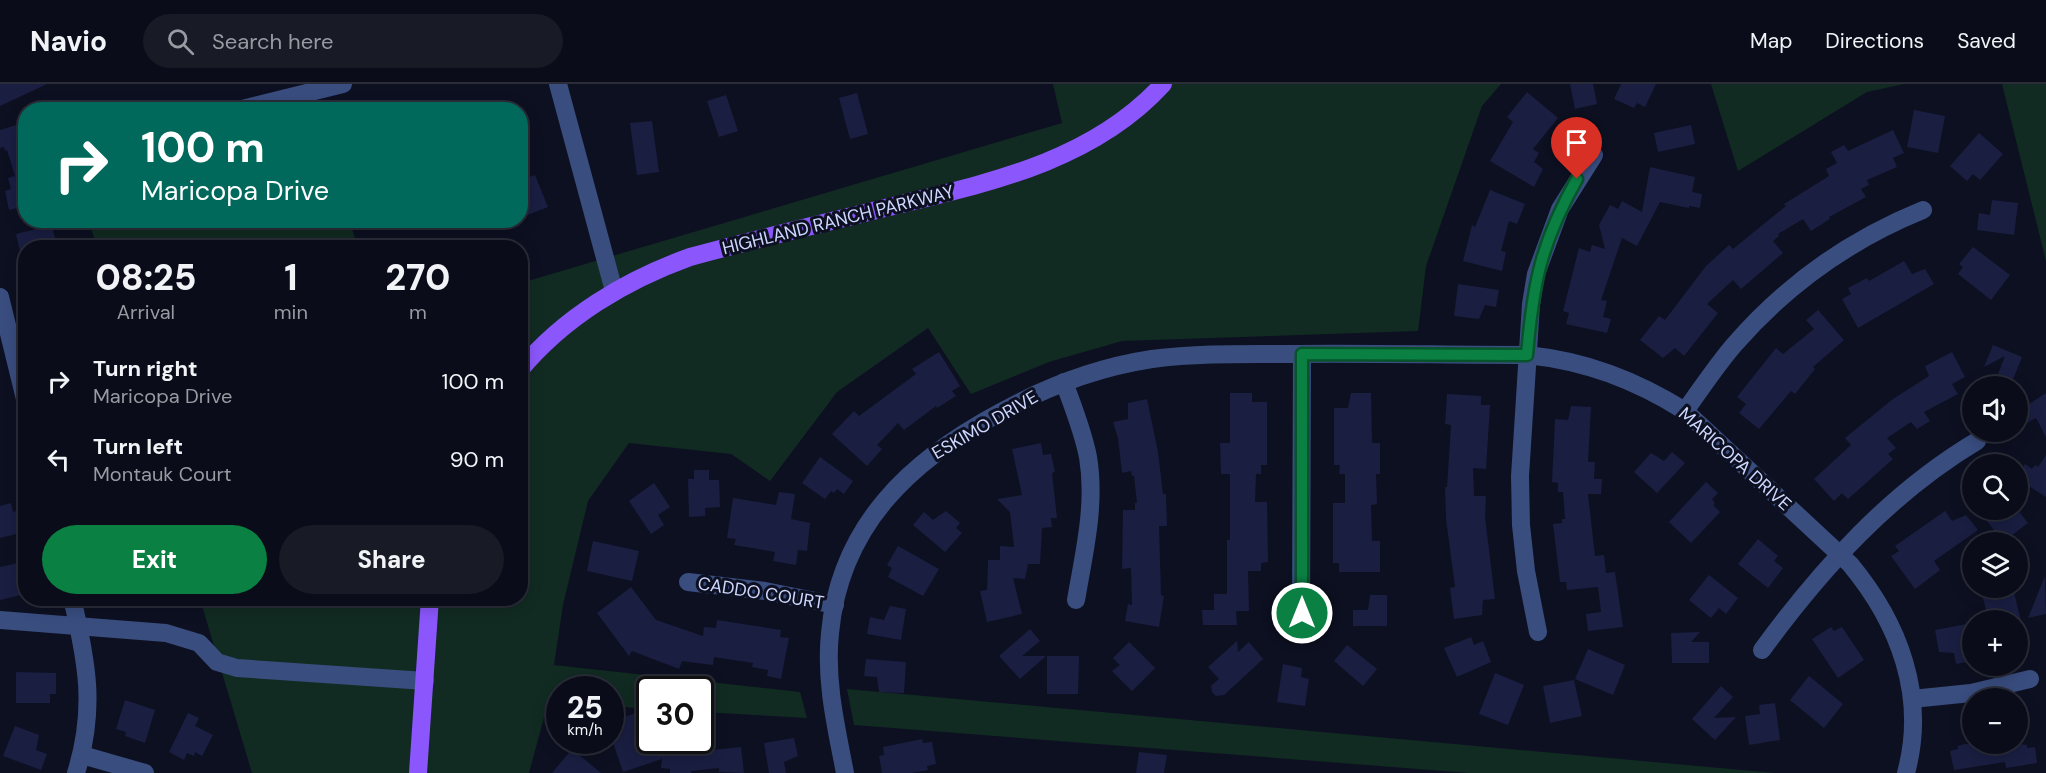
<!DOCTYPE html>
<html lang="en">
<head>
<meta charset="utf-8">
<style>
  :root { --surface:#0a0c19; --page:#181a26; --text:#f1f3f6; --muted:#999ba2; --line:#2a2c38; --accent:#0b8043 }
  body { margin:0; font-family:"DM Sans",sans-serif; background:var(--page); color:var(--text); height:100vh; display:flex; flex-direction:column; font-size:22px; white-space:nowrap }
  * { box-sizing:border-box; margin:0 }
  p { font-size:20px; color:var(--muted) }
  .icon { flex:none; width:33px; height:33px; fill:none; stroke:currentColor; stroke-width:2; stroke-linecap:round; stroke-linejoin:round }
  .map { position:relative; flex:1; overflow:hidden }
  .sheet { position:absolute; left:18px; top:156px; width:510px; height:366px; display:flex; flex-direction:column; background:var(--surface); border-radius:24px; box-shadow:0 3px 15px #0003,0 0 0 2px var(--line) }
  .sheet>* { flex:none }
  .guide { position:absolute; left:18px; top:18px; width:510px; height:126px; border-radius:24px; box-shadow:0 3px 15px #0003,0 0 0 2px var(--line); background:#00695c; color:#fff; overflow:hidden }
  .buttons { position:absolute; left:1962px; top:292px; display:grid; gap:12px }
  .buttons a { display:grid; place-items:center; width:66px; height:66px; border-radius:50%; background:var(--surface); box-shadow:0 3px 15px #0003,0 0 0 2px var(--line); font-size:30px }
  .speed { position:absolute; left:546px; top:592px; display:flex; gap:12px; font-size:30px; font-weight:700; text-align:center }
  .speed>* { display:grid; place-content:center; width:78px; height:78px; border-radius:50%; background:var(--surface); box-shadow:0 3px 15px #0003,0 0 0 2px var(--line); line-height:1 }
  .speed small { font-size:15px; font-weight:400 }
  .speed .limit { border:3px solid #111; border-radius:9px; background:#fff; color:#111 }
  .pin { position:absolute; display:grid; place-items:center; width:51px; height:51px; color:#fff; margin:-62px -26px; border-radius:50% 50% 50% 0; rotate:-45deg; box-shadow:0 0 6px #0007 }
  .pin .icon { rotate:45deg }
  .me { position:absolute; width:66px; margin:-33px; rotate:0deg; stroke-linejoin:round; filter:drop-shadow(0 0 4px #0008) }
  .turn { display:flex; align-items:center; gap:21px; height:126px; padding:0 24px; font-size:27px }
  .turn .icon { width:78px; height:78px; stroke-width:2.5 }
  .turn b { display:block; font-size:42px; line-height:51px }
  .eta { display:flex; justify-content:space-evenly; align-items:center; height:102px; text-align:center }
  .eta b { font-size:36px; font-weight:800; line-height:42px }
  .button { display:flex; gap:12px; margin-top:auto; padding:12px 24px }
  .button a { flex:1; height:69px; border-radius:36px; background:var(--accent); color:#fff; font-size:24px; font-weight:800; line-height:69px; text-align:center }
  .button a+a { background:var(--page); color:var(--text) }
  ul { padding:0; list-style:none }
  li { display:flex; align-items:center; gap:18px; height:78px; padding:0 24px }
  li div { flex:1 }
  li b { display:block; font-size:22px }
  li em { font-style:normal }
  header { display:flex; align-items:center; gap:36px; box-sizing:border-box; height:84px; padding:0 30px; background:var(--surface); border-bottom:2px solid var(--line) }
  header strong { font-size:28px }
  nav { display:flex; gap:33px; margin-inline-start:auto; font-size:21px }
  .search { width:420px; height:54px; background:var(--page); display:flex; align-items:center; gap:15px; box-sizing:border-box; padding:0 21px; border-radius:33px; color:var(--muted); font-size:22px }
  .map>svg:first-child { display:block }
</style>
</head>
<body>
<header>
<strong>Navio</strong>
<div class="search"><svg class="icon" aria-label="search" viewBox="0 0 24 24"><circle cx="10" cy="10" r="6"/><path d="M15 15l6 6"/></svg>Search here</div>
<nav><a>Map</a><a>Directions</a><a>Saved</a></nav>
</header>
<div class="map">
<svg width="2046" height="689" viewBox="0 0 2046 689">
  <rect width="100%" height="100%" fill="#0d1021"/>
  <g fill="#112b22">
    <polygon points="1053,0 1501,0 1482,22 1426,182 1418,247 1122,257 1049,278 971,310 928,244 837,308 770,397 731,370 629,359 588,417 563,521 554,581 800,608 807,634 701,628 700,606 650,606 649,625 611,622 610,606 560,606 559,619 548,619 529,689 252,689 200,515 520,514 521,199 1062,39"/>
    <polygon points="1711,0 1904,0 1867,8 1738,87"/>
    <polygon points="2002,0 2046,0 2046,177"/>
    <polygon points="89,137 350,137 357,163 97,163"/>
    <polygon points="847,605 1775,689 1469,689 854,641"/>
  </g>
  <g fill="#1a1e41">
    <polygon points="0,0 47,0 0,22"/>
    <polygon points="1570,0 1593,0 1597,20 1575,25"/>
    <polygon points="1621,0 1656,0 1645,23 1637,19 1634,24 1614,15"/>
    <polygon points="1527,8 1558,34 1533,65 1539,69 1534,78 1543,85 1534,103 1490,77 1513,38 1507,33"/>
    <polygon points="857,9 868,50 850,55 839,14"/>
    <polygon points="726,11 738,47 719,53 707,17"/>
    <polygon points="1914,26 1945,32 1938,69 1907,63"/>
    <polygon points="652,37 659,88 637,91 630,39"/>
    <polygon points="26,38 26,122 9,126 5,107 11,105 8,94 15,92 7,66 5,67 4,63 0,64 0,46"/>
    <polygon points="1691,41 1695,60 1658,68 1654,49"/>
    <polygon points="1893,46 1904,69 1893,74 1897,83 1867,96 1869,101 1861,105 1866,113 1829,133 1830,135 1811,147 1803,135 1778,150 1779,152 1773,157 1783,169 1741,205 1733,196 1707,220 1718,229 1684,272 1675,264 1663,274 1640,256 1659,232 1665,236 1706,182 1729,161 1733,165 1786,122 1784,120 1829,92 1826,85 1837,79 1831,68 1844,61 1848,67"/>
    <polygon points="1979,49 2003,70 1980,96 1973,90 1967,97 1950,82"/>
    <polygon points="1650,83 1695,93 1692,108 1702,110 1700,124 1689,122 1689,124 1660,118 1637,162 1622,154 1601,216 1607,217 1603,233 1611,235 1607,249 1566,240 1569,229 1563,227 1579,164 1590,168 1592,161 1605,165 1599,141 1610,121 1618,125 1622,117 1642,128"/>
    <polygon points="535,91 548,123 520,134 520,96"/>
    <polygon points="1490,106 1525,120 1517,140 1509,137 1501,167 1506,168 1502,187 1463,177 1472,141 1475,143"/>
    <polygon points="1992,116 2018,119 2014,151 1977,146 1979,129 1990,131"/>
    <polygon points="52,141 57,164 26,164 20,167 16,150"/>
    <polygon points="1973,163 2010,191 1991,216 1958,190 1963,183 1959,180"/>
    <polygon points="1904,177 1912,190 1925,185 1934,200 1858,244 1842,215 1851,210 1848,204 1867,194 1869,197"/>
    <polygon points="1458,200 1499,206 1496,223 1485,221 1479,235 1454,232"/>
    <polygon points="1818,226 1844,256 1813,283 1815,285 1795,310 1791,307 1759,345 1739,329 1746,320 1737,313 1776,264 1783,270 1814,245 1806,236"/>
    <polygon points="1993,261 2022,273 2010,303 1993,303 2005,272 1984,283"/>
    <polygon points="939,268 960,302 952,307 956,312 937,324 936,322 904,346 898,339 877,361 882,365 867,382 832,350 854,327 859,332 916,290 912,285"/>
    <polygon points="1952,268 1965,293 1952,300 1958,310 1924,328 1930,337 1917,345 1911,338 1887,354 1896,364 1888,370 1893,375 1848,415 1842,409 1834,417 1814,395 1851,361 1845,354 1893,315 1929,292 1925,282"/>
    <polygon points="1230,309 1252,309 1252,318 1267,318 1267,381 1261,381 1261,390 1256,390 1255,418 1267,418 1268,478 1261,479 1261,487 1248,487 1249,527 1236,527 1237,541 1203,541 1202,526 1214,526 1214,510 1227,510 1227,456 1230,456 1230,390 1221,390 1220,359 1230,359"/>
    <polygon points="1351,309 1371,309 1372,359 1380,359 1380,390 1376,390 1377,420 1371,421 1372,457 1380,457 1380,488 1339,488 1339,479 1333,479 1333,419 1345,419 1345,390 1339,390 1340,381 1334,381 1334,324 1348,324"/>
    <polygon points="2046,309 2046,353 2036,334 2025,340 2018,327"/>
    <polygon points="1447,310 1481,312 1481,321 1490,321 1486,385 1473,384 1474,412 1486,412 1485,433 1495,515 1483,516 1482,531 1454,535 1450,504 1455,503 1446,435 1445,403 1447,403 1451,341 1445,340"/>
    <polygon points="1147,315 1158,368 1163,410 1166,410 1167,442 1159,442 1161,511 1164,512 1159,543 1125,537 1128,520 1132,521 1131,484 1122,485 1123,426 1135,426 1135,419 1137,419 1134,392 1132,392 1131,387 1122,389 1118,354 1113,338 1128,335 1128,319"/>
    <polygon points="1571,322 1591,323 1588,378 1595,378 1594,395 1602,395 1601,410 1588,410 1595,472 1604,471 1606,489 1615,488 1623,543 1588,547 1586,530 1601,528 1598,503 1567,506 1566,498 1560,498 1553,440 1562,439 1562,435 1565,435 1563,408 1558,408 1558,399 1552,398 1555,335 1568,336"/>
    <polygon points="1041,359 1043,371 1051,370 1055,388 1052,389 1057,434 1051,434 1052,443 1042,444 1040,480 1028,480 1025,495 1013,494 1022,530 987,538 980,507 987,506 988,476 1000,476 1000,462 1014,463 1010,428 997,415 1022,411 1012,365"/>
    <polygon points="1672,368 1685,379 1657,409 1634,388 1651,369 1664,377"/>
    <polygon points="2046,371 2046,413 2018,395 2025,380 2032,385 2035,381 2038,383"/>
    <polygon points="820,373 853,397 844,410 837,405 834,409 831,407 825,415 802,399"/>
    <polygon points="694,386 709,386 709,396 719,396 720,423 705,424 705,432 689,433 688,395 694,395"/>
    <polygon points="1706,398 1718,409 1712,415 1715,419 1713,421 1720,428 1691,459 1669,438"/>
    <polygon points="654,399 670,423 658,431 664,441 651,450 629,417"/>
    <polygon points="779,408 795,410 791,435 810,439 807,467 798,466 796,481 773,477 775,468 734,461 736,455 727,454 733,414 776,421"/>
    <polygon points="11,419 13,428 19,426 25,448 0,454 0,422"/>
    <polygon points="1994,426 2018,426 2028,439 2003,458 1984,433"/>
    <polygon points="946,427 960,439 956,444 962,449 945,468 913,441 924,428 933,436"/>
    <polygon points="1945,427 1952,437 1966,431 1978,446 1934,477 1940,486 1915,505 1891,472 1899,467 1895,462"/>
    <polygon points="1758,455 1778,472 1774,477 1783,484 1768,504 1738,480"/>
    <polygon points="593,457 639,467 632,497 587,487"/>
    <polygon points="898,462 939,485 923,512 888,493 892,484 887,481"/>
    <polygon points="26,477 26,510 0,516 0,483"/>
    <polygon points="1709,491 1738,514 1726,530 1719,524 1711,534 1689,516"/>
    <polygon points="2045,492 2046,530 2028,534"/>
    <polygon points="631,503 656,536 703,552 704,543 716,544 717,536 781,546 780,553 789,554 781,595 767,592 768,586 752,583 753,579 714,573 713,581 682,577 679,585 632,567 629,572 597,529"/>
    <polygon points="2013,504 2021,537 1989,537 1982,511"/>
    <polygon points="1370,511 1387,511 1387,542 1353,542 1353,526 1368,526"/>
    <polygon points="890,522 906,525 901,556 867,550 870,533 884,536"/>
    <polygon points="1967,540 1972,577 1956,580 1954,569 1939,568 1935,546"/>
    <polygon points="1831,543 1834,547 1842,543 1864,576 1838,594 1812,555"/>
    <polygon points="1030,545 1040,557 1022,572 1046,572 1020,595 999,572"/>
    <polygon points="1700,548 1691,558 1709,558 1709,579 1672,579 1671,549"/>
    <polygon points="1471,553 1474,561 1483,557 1491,578 1457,593 1444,564"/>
    <polygon points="1237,557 1238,568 1249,558 1263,575 1224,611 1216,612 1212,608 1211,602 1219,595 1208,583"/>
    <polygon points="1129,558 1155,584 1132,607 1112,587 1120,581 1113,574"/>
    <polygon points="1347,561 1377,585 1363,602 1334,577"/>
    <polygon points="1588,565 1625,581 1613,611 1575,595"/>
    <polygon points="1047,572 1079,572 1078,610 1047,610"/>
    <polygon points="866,575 906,578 904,609 879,608 877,593 864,592"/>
    <polygon points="1283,580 1302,584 1301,593 1309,595 1305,622 1277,618"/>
    <polygon points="16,588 56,589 56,610 50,610 50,619 16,619"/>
    <polygon points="1495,589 1524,601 1508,641 1479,630"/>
    <polygon points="1809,592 1843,620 1824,644 1790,616"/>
    <polygon points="1574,596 1582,632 1550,639 1543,602"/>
    <polygon points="1721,602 1733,613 1714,634 1736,633 1715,656 1692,635"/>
    <polygon points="125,616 155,626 145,659 125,652 126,648 116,645"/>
    <polygon points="1775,619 1780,656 1749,661 1745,632 1760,630 1759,621"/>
    <polygon points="644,626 650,643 650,657 694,657 693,668 741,663 744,689 719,688 719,684 691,687 691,689 670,689 670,685 661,684 662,675 623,688 610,650 610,638"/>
    <polygon points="188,629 199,634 195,642 213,651 202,672 195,668 194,672 187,669 184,676 169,668"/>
    <polygon points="15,642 39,651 36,666 47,670 41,686 3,672"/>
    <polygon points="794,654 798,672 784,678 786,689 769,689 764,659"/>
    <polygon points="922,655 923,659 932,658 936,680 927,682 928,686 911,689 882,689 879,672 884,671 883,663"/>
    <polygon points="1964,660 2020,660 2027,661 2027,664 2035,663 2037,679 2006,684 2005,678 1954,686 1950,667 1958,665 1958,662"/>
    <polygon points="572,665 601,689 552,689"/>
    <polygon points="1139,668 1167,671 1164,689 1136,689"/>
  </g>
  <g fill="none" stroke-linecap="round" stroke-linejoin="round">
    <g stroke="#394d7f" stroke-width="18">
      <polyline points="558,0 614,207"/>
      <polyline points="238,26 343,0"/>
      <polyline points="0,213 26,319"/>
      <path d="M 1064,298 C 1073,323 1083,347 1088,373 C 1096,421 1084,469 1076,516"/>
      <path d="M 1685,327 C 1701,305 1716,282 1734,261 C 1786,201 1849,156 1923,126"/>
      <polyline points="688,498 765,507 835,521"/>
      <path d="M 72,514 C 87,578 96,625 76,689"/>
      <polyline points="1301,529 1302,270"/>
      <polyline points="0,536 166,549 199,559 217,578 237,584 425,597"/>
      <polyline points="1538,548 1526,487 1521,441 1520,392 1531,220 1536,190 1560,125 1594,71"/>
      <path d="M 1762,566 C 1822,484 1890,409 1977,357"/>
      <polyline points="1912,615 1971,609 2030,595"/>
      <polyline points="82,671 145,689"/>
      <path d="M 845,689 C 836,642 825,597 830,549 C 840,441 911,376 1001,328 C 1048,302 1099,283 1152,275 C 1197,269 1243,270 1288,270 C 1368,269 1448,271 1527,271 C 1586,277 1635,296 1685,327 L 1850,480 C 1899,539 1927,612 1906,689"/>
    </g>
    <g stroke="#8b57fc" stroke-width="18">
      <path d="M 520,286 C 564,233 626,196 690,173 C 756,155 823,139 889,123 C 987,99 1092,78 1163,0"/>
      <polyline points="418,689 430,514"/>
    </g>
  </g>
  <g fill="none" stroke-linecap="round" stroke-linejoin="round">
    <defs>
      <path id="route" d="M 1302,529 L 1302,270 L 1527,271 C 1533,199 1541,159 1577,95"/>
    </defs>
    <use href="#route" stroke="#07532c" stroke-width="15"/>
    <use href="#route" stroke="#0b8043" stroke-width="10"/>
  </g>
  <g text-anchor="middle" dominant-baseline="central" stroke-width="6" stroke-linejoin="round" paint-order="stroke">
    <g font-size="18" fill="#ced8fe" stroke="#0d1021">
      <text transform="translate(838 136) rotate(-14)">HIGHLAND RANCH PARKWAY</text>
      <text transform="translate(985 341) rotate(-30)">ESKIMO DRIVE</text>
      <text transform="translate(1735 375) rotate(42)">MARICOPA DRIVE</text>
      <text transform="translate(761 509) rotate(9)">CADDO COURT</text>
    </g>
  </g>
</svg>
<div class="buttons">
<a><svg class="icon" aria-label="sound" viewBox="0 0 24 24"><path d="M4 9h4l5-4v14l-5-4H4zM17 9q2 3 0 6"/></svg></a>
<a><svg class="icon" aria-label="search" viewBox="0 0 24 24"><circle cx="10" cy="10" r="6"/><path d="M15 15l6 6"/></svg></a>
<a><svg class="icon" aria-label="layers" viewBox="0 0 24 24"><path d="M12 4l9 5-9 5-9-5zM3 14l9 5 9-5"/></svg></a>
<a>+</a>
<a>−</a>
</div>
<div class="speed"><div>25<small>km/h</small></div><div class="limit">30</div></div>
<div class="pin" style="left:1577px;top:95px;background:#d93025"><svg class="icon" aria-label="arrive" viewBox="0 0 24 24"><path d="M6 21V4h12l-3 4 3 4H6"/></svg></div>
<svg class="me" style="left:1302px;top:529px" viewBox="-20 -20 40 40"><circle r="17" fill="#0b8043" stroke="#fff" stroke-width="3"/><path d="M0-11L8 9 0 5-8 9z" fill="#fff"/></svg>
<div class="guide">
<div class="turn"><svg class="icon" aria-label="right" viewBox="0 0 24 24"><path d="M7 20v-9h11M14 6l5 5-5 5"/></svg><div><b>100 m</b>Maricopa Drive</div></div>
</div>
<section class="sheet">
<div class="eta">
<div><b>08:25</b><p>Arrival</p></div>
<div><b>1</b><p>min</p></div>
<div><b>270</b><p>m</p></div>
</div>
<ul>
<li><svg class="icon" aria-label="right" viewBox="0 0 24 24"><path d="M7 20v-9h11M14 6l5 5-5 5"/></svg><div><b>Turn right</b><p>Maricopa Drive</p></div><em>100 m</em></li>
<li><svg class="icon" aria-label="left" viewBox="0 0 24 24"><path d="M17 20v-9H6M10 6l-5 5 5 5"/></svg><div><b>Turn left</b><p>Montauk Court</p></div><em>90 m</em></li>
</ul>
<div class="button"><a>Exit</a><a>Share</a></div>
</section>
</div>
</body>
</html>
